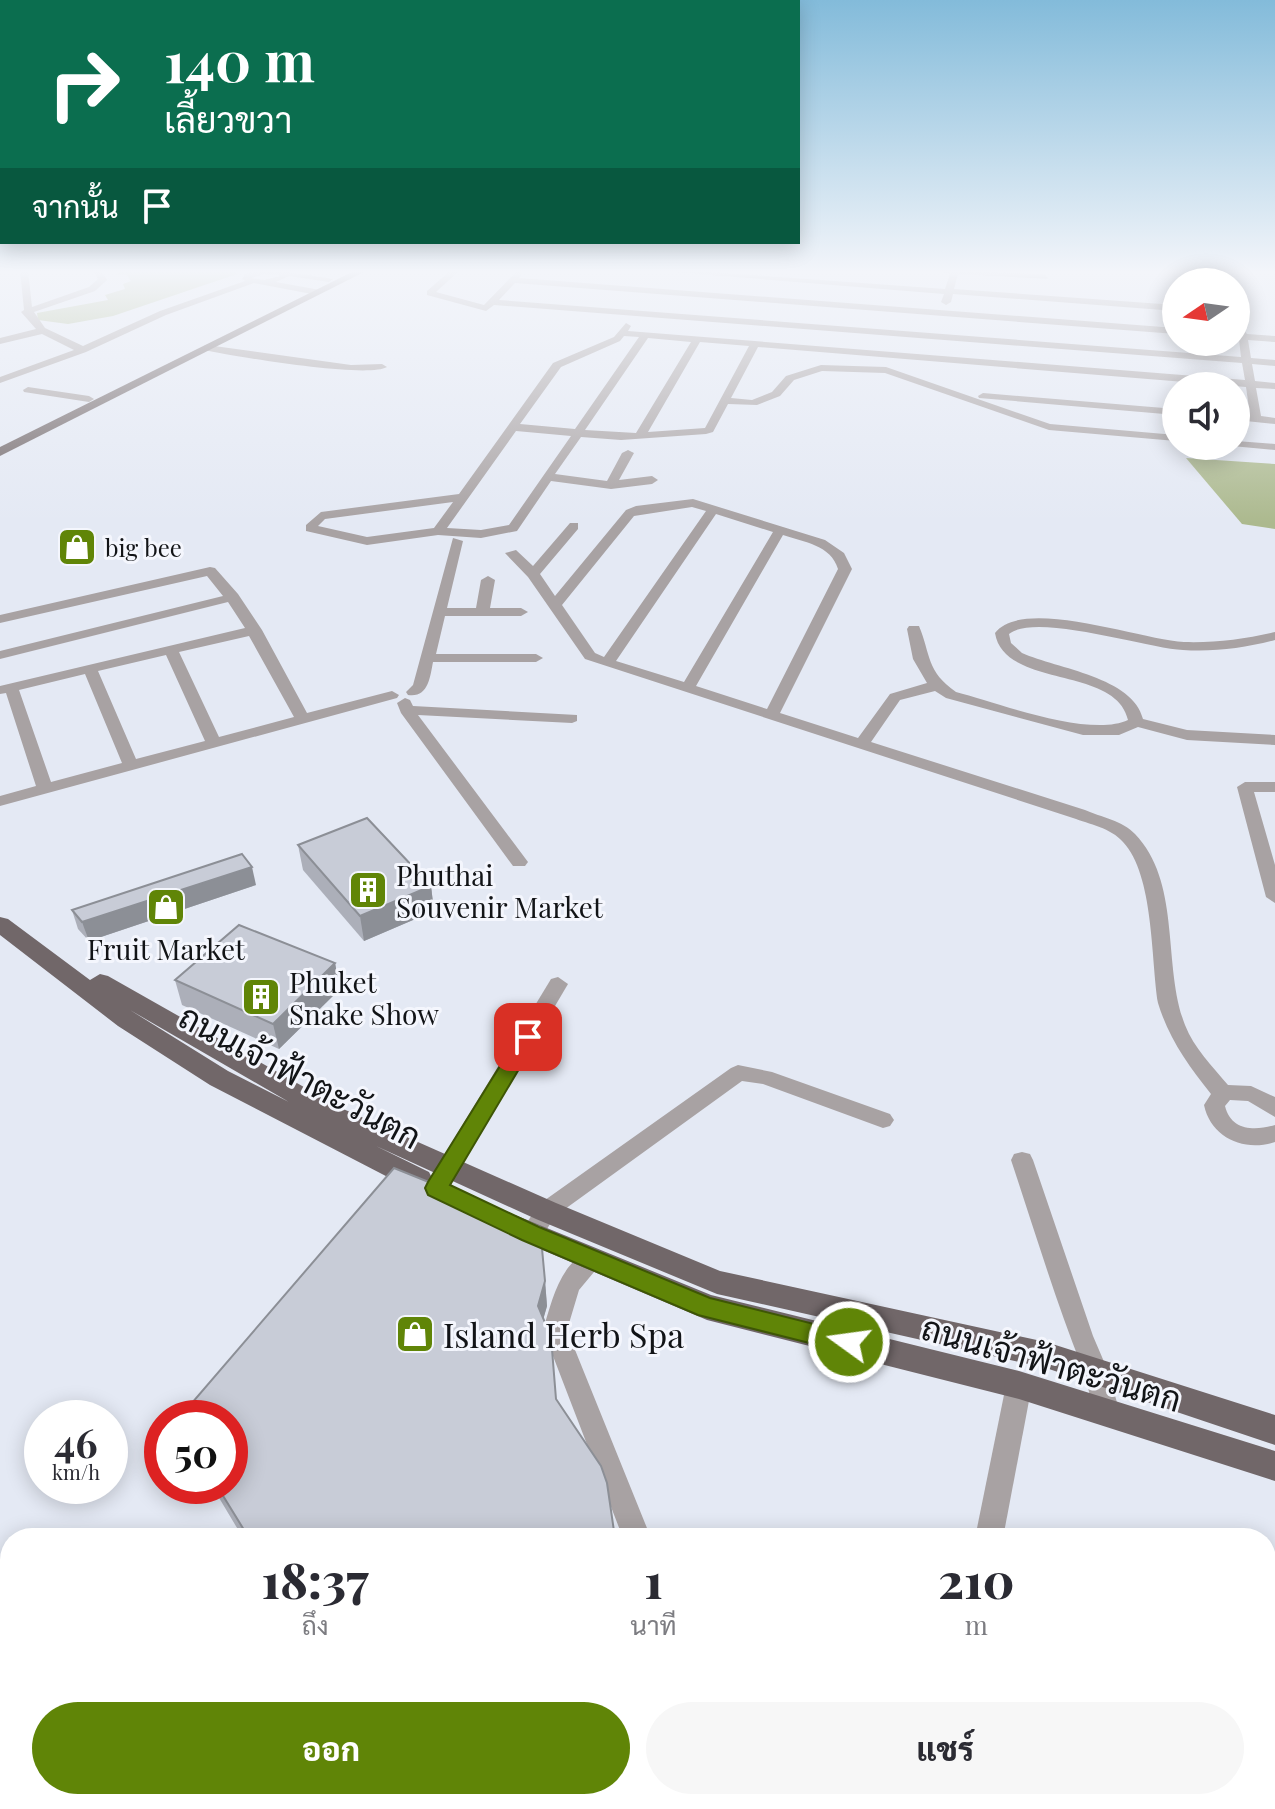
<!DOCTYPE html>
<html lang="th">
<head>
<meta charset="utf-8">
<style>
  :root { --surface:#fff; --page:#f7f7f7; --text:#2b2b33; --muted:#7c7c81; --accent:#608507 }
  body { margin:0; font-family:"Playfair Display",Sarabun,serif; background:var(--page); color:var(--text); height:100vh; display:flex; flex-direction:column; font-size:30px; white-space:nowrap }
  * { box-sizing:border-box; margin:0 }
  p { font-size:26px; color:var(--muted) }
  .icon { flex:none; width:44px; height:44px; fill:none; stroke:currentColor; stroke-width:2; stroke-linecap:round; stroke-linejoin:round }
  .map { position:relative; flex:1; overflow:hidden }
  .details { position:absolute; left:0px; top:1528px; width:1276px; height:282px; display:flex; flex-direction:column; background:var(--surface); border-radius:32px 32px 0 0; box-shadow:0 4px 20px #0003 }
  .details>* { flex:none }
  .top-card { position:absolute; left:0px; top:0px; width:800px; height:244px; box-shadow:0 4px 20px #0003; background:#0b6e4f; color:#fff; overflow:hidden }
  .needle { width:52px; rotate:257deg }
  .fabs { position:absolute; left:1162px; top:268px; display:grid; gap:16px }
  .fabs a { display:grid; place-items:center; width:88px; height:88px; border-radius:50%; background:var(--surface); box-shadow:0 4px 20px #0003; font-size:40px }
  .speed { position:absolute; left:24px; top:1400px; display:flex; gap:16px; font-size:40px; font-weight:700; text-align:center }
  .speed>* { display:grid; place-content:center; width:104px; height:104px; border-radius:50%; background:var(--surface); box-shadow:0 4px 20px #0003; line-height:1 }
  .speed small { font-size:20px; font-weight:400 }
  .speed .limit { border:12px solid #d22; background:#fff; color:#111 }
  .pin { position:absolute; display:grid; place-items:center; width:68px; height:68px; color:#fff; margin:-34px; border-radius:16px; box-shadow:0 4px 12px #0006 }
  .me { position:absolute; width:88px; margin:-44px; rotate:284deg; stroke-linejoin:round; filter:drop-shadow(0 0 6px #0008) }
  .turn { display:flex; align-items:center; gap:28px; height:168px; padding:0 32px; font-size:36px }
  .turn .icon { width:104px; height:104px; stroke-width:2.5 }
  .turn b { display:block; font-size:56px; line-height:68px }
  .then { display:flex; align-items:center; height:76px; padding:0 32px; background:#0003; gap:16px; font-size:30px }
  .eta { display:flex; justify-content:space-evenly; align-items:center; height:136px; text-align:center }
  .eta b { font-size:48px; font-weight:800; line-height:56px }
  .action { display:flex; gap:16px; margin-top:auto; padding:16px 32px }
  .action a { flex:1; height:92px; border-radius:48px; background:var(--accent); color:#fff; font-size:32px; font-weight:800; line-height:92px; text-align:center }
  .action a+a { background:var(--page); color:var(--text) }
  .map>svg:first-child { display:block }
</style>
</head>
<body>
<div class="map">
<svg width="1275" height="1809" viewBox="0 0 1275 1809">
  <rect width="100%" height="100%" fill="#e4e9f4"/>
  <g fill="#acb98e">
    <polygon points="126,270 226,270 240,273 113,316 68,324 38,320 37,313 108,300 105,295 125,289 123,284 131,281 127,275 115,274"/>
    <polygon points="1186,458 1275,464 1275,529 1242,524"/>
  </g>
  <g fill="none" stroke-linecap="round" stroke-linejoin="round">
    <g fill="#a8a2a3" fill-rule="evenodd">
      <path d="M 20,270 L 28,270 L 32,307 L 89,287 L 98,279 L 93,270 L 101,270 L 107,280 L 95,291 L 34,312 L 45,328 L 83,346 L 160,311 L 245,281 L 242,279 L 246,273 L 274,270 L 333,279 L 329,282 L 289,276 L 276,282 L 320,290 L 317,295 L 254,283 L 166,315 L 86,352 L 0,383 L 0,377 L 74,350 L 42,334 L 0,344 L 0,338 L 36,329 L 21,312 L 24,310 ZM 264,274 L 279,275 L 280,276 L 264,280 L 251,278 Z"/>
      <path d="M 451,270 L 460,270 L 436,292 L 484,305 L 518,270 L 524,270 L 519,278 L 1176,328 L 1176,334 L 515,283 L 499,300 L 1241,357 L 1239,339 L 1236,339 L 1236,320 L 1247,334 L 1275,336 L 1275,342 L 1248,340 L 1251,358 L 1275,360 L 1275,366 L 1252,364 L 1255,381 L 1275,383 L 1275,389 L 1256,388 L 1261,416 L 1275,418 L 1275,424 L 1236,420 L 1236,414 L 1250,415 L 1246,387 L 758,347 L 731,398 L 752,400 L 772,392 L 786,376 L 821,365 L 886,367 L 1050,424 L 1176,435 L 1176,441 L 1049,430 L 885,373 L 822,371 L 794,380 L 780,396 L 757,405 L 728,404 L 713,432 L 706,434 L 621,440 L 581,437 L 555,474 L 607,481 L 622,453 L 628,450 L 634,453 L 619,480 L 652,476 L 658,480 L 652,484 L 611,489 L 551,481 L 517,531 L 481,538 L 438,535 L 367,545 L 306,531 L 306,525 L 321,512 L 459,494 L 553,363 L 614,337 L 626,323 L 631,326 L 628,331 L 1245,380 L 1242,363 L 494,305 L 486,311 L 427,295 L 427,291 ZM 624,336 L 639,337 L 575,429 L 520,424 L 561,367 L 620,341 ZM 648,338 L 691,342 L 636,433 L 585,430 ZM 700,342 L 749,346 L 705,428 L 648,432 ZM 516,431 L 571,436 L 509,525 L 481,530 L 447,528 ZM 453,502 L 434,528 L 367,537 L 318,526 L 325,519 Z"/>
      <polygon points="649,270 682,270 945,289 950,274 928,270 1045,274 1048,279 958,274 954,289 1176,305 1176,311 953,294 951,302 946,305 941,302 944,294"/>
      <path d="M 207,345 L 351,365 L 382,364 L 387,367 C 367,379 233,356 204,350 L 204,346 Z"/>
      <polygon points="28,387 89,396 94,399 89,402 24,392 23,390"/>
      <polygon points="983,393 1176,409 1176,415 979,398 978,396"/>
      <polygon points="1236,441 1275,444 1275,450 1232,446 1236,446"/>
      <path d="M 693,499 L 825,540 L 844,553 L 852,569 L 780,713 L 858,738 L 890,694 L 927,683 L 913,659 L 907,629 L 909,626 L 919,626 C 931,655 926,671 956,692 C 998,703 1090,738 1128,720 C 1116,665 1004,689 995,633 C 1023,596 1141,640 1184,642 C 1215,643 1245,639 1275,632 L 1275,640 C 1245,648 1214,652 1183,650 C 1146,648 1035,612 1009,634 L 1011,643 L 1022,653 C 1058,669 1133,677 1143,719 L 1187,730 L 1275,735 L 1275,745 L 1187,740 L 1138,727 L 1119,735 L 1083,735 L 946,698 L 935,691 L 900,700 L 871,742 L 1085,810 C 1101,817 1123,821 1135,834 C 1182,883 1162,966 1185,1025 C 1194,1048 1212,1066 1228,1085 L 1251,1086 L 1275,1097 L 1275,1117 L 1248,1101 L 1230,1100 L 1225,1106 C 1231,1131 1255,1131 1275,1125 L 1275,1142 C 1244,1152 1211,1138 1204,1105 L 1211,1094 C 1188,1065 1169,1039 1158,1003 C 1151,959 1154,875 1123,842 C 1111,828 1089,824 1073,818 L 585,659 L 528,577 L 505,553 L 516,550 L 533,566 L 570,523 L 578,523 L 578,529 L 540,574 L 555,596 L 626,510 L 636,506 ZM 692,507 L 706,511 L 604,657 L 595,653 L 562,605 L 634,516 ZM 716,514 L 773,532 L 684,682 L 616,661 ZM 783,535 C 804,542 831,545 838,569 L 767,709 L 696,686 Z"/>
      <path d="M 453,538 L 463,541 L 447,608 L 476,608 L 481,580 L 488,576 L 495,580 L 490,608 L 521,608 L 528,612 L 521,616 L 445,616 L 436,654 L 536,654 L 543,658 L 536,662 L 433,662 C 430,678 428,698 408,695 L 406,692 L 413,685 Z"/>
      <path d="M 210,567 L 215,568 L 238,594 L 262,630 L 307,713 L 392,691 L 399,695 L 397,698 L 0,806 L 0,796 L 36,786 L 6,693 L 0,694 L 0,686 L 245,628 L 228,602 L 0,659 L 0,651 L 223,596 L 207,576 L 0,623 L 0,615 ZM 249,636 L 294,717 L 219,737 L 179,652 ZM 166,655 L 205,741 L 136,759 L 98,671 ZM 85,674 L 122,763 L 51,782 L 19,690 Z"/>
      <polygon points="405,698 410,700 413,706 577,715 577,721 572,723 418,715 525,858 528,862 525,866 513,866 401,713 397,703"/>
      <polygon points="1245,782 1275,782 1275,792 1254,792 1275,865 1275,903 1266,897 1237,787"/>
      <polygon points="558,977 568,984 444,1194 436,1197 428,1194 425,1188 428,1182 551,979"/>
      <path d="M 738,1065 L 772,1072 L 890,1114 L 894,1120 L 890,1126 L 883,1128 L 763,1084 L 742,1081 L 554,1217 C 546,1230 540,1247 523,1241 L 520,1234 L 538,1205 L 731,1068 Z"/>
      <path d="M 1022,1152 L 1030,1154 L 1033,1160 L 1093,1336 L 1108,1371 L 1120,1413 L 1116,1421 L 1107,1425 L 1098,1421 C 1090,1404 1089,1385 1082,1367 C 1055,1299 1034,1229 1011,1160 L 1014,1154 Z"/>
      <path d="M 592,1250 L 600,1253 L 604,1260 L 579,1290 L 567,1330 L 651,1538 L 623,1538 L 543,1330 C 552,1301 560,1261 592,1250 Z"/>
      <polygon points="1019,1374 1028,1377 1032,1385 1003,1538 975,1538 1006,1385 1010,1377"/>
      <polygon points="257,1800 318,1800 314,1809 253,1809"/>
      <polygon points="318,1800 350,1800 351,1809 319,1809"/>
      <polygon points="401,1800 537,1800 533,1809 405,1809"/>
      <polygon points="636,1800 668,1800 669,1809 637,1809"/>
      <polygon points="804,1800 844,1800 848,1809 808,1809"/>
      <polygon points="921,1800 953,1800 951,1809 919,1809"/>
    </g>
    <g fill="#716769" fill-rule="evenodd">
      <polygon points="356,270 368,270 0,456 0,447"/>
      <path d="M 0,917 L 8,919 L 90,980 L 100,974 L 108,976 L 341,1108 L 556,1203 L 720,1271 L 1046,1342 L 1275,1415 L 1275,1445 L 1046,1368 L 717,1294 L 536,1219 L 376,1146 L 429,1172 L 433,1180 L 429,1188 L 419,1191 L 409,1188 L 210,1085 L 118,1026 L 0,935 ZM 130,1010 L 289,1102 L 228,1071 Z"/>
      <polygon points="515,1215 711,1295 1019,1371 1275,1451 1275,1481 1019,1399 707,1320 505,1234 501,1226 505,1218"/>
    </g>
  </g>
  <g fill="#acafb9">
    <polygon points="298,845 431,886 434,911 364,941 303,870"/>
    <polygon points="256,885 89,941 78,929 72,910"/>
    <polygon points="335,963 340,989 279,1049 182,1005 175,980"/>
    <polygon points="545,1281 547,1306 543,1319 556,1399 615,1538 243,1538 212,1486 230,1486"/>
  </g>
  <g fill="#8c8f96">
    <polygon points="252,867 256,885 89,941 82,922"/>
    <polygon points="431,886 434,911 364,941 360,916"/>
    <polygon points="335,963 340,989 279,1049 273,1024"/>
    <polygon points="545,1281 547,1306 540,1331 538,1306"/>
  </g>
  <g fill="#c8ccd7" stroke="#8c8f96" stroke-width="2">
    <polygon points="367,818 431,886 360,916 298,845"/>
    <polygon points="242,854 252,867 82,922 72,910"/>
    <polygon points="239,925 335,963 273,1024 175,980"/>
    <polygon points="394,1168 540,1227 545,1281 538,1306 551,1337 556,1399 601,1466 607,1483 615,1538 249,1538 217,1486 230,1486 230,1418 179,1418"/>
  </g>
  <linearGradient id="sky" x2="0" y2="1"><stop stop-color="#83bbda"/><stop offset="0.52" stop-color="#f3f5fa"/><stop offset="1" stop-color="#f3f5fa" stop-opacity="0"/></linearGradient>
  <rect width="1275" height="523" fill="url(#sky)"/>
  <polygon fill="#608507" stroke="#3e5605" stroke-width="2" points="528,1030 535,1032 538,1037 450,1185 539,1227 710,1298 858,1335 861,1342 858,1350 849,1353 698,1315 522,1240 428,1195 425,1188 428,1182 521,1032"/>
  <defs>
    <symbol id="shop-square" viewBox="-11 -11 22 22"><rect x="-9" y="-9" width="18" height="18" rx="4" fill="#608507" stroke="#f4f6fd"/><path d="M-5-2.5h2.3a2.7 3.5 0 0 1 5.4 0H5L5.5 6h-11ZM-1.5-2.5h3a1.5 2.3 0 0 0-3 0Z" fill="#fff"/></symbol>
    <symbol id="building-square" viewBox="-11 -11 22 22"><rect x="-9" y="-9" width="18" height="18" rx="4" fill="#608507" stroke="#f4f6fd"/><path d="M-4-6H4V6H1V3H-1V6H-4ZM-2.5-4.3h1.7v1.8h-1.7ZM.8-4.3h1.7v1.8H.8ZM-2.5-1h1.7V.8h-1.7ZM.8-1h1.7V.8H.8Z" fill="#fff"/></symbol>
  </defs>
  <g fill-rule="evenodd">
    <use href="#shop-square" x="55" y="525" width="44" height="44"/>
    <use href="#building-square" x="346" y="868" width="44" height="44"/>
    <use href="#shop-square" x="144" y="885" width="44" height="44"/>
    <use href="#building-square" x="239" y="975" width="44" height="44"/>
    <use href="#shop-square" x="393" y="1312" width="44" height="44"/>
  </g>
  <g text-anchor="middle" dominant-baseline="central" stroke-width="6" stroke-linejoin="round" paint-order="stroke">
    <g font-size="24" fill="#121417" stroke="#f4f6fd" text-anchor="start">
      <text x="105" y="547">big bee</text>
    </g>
    <g font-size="28" fill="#121417" stroke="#f4f6fd" text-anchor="start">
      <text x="396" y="874">Phuthai<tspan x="396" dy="32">Souvenir Market</tspan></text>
      <text x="166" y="948" text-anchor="middle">Fruit Market</text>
      <text x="289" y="981">Phuket<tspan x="289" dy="32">Snake Show</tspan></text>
    </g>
    <g font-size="34" fill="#121417" stroke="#f4f6fd">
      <text transform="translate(301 1075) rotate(28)">ถนนเจ้าฟ้าตะวันตก</text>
      <text transform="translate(1052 1362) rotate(16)">ถนนเจ้าฟ้าตะวันตก</text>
    </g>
    <g font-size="34" fill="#121417" stroke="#f4f6fd" text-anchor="start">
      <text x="443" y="1334">Island Herb Spa</text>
    </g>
  </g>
</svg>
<div class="fabs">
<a><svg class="needle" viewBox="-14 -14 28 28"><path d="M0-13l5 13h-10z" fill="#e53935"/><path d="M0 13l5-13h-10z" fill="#7c7c81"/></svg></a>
<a><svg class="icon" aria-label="sound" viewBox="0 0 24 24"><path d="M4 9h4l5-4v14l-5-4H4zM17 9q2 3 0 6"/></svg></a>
</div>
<div class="speed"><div>46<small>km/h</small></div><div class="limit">50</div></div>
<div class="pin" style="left:528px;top:1037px;background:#d93025"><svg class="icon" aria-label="arrive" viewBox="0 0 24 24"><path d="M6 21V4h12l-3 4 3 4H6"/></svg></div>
<svg class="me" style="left:849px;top:1342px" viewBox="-20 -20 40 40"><circle r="17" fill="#608507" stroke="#fff" stroke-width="3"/><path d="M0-11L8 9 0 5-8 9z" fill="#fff"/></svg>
<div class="top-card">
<div class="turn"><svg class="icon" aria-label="right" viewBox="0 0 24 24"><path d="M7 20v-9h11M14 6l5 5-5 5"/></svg><div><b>140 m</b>เลี้ยวขวา</div></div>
<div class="then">จากนั้น<svg class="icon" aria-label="arrive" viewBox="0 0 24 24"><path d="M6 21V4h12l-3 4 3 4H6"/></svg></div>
</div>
<section class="details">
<div class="eta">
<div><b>18:37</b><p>ถึง</p></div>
<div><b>1</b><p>นาที</p></div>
<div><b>210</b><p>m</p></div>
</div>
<div class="action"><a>ออก</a><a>แชร์</a></div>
</section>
</div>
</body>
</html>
